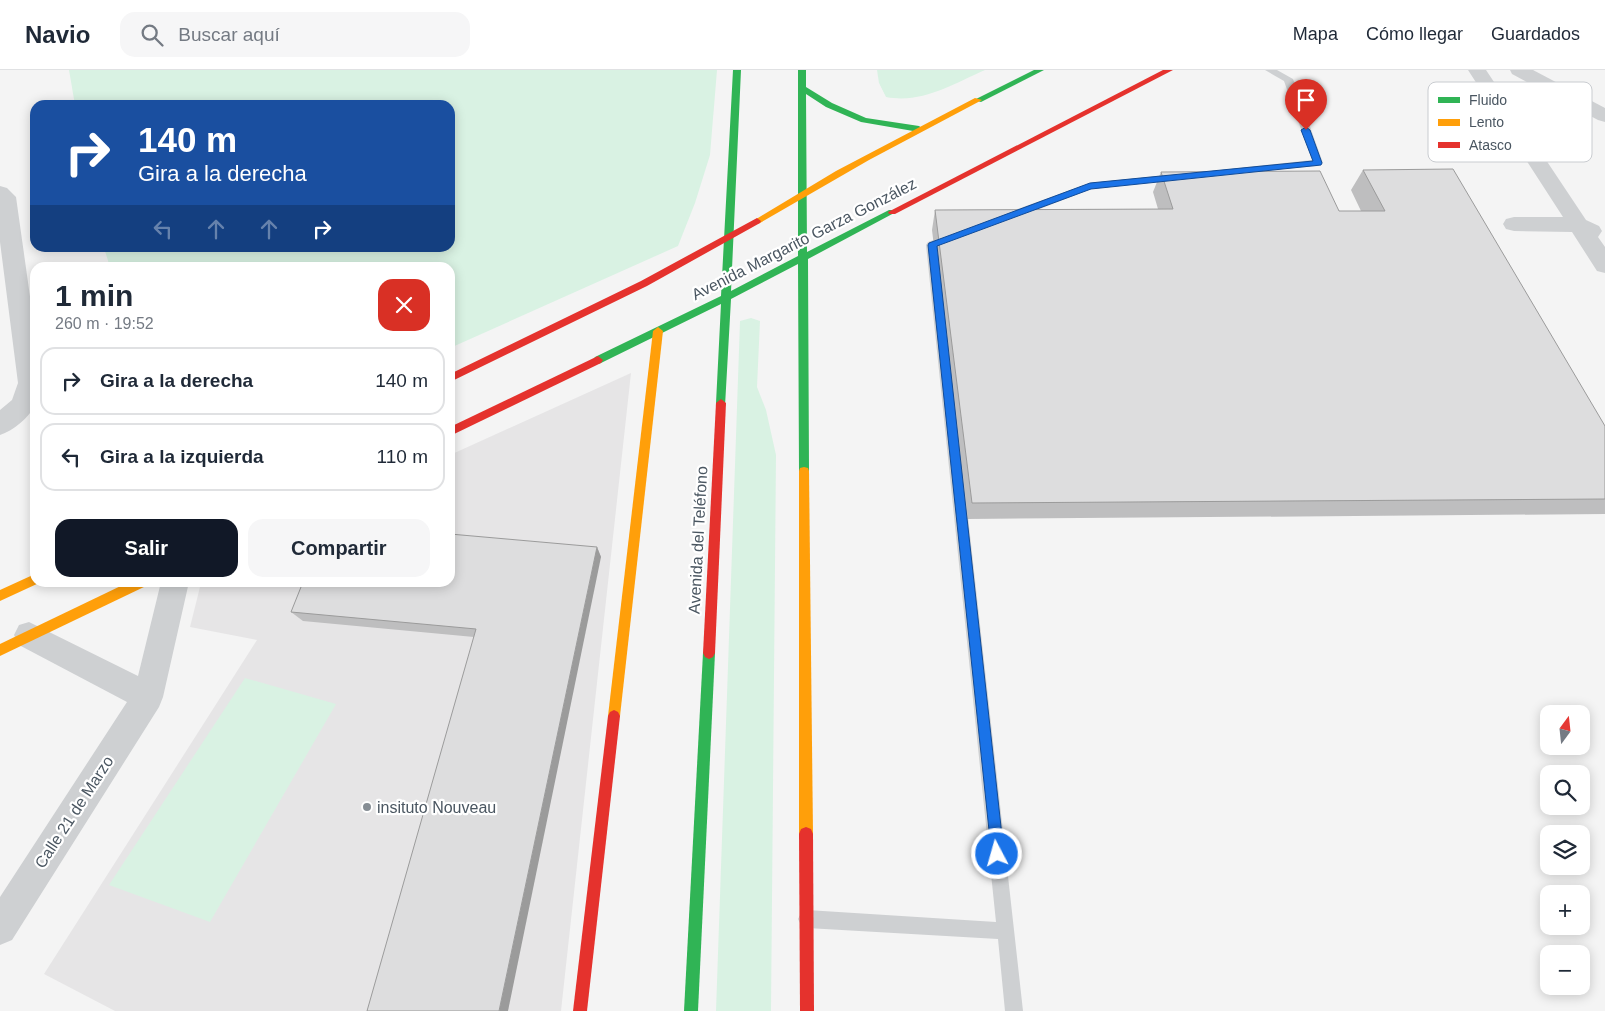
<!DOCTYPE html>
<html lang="es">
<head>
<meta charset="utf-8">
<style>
  :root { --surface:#fff; --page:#f6f6f7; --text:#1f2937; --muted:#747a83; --line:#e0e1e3; --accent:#111827 }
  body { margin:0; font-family:Arial,sans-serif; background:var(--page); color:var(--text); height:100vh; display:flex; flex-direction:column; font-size:19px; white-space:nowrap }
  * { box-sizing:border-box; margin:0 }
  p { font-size:16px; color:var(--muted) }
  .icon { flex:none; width:28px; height:28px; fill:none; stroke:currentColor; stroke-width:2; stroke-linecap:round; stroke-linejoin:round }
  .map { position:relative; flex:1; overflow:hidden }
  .details { position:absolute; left:30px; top:192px; width:425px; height:325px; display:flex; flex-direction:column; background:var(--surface); border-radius:15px; box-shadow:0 2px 12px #0003 }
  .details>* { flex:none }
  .top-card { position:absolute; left:30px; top:30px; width:425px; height:152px; border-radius:15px; box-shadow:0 2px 12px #0003; background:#1a4fa0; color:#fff; overflow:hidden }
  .needle { width:32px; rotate:15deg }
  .buttons { position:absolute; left:1540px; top:635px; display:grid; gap:10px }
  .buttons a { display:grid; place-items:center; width:50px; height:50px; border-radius:10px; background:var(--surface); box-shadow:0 2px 12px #0003; font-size:25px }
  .pin { position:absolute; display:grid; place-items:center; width:42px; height:42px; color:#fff; margin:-51px -21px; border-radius:50% 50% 50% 0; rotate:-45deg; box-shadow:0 0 5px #0007 }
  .pin .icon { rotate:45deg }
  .me { position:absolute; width:55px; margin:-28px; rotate:354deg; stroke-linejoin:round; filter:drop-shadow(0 0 4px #0008) }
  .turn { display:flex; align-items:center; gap:18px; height:105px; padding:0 25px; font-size:22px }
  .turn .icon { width:65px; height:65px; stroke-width:2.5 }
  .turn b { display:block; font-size:35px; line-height:42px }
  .lanes { display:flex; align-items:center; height:48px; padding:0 25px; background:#0003; justify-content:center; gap:25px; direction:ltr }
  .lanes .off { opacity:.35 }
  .round { display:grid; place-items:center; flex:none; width:52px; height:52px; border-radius:15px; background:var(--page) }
  .head { display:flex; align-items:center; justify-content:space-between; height:85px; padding:0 25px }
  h1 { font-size:30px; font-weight:700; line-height:38px }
  .primary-button { display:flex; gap:10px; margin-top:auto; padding:10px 25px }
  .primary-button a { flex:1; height:58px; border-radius:15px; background:var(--accent); color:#fff; font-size:20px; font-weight:700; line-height:58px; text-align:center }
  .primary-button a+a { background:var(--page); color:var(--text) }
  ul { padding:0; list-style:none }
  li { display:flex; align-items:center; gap:15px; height:68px; margin:0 10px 8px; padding:0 15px; border:2px solid var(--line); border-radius:15px }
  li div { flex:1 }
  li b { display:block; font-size:19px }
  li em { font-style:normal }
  header { display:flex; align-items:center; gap:30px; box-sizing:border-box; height:70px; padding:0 25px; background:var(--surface); border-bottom:1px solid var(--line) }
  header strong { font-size:24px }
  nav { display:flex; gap:28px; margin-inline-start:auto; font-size:18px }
  .search { width:350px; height:45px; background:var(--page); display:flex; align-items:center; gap:12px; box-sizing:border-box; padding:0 18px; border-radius:15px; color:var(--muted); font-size:19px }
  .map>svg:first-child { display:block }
</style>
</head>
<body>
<header>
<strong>Navio</strong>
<div class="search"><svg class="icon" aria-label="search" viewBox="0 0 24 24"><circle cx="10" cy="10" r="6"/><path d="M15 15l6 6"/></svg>Buscar aquí</div>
<nav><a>Mapa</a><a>Cómo llegar</a><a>Guardados</a></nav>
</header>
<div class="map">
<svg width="1605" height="941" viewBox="0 0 1605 941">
  <rect width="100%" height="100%" fill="#f4f4f4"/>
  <polygon fill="#e6e5e6" points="631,303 561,941 115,941 44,904 257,570 190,557 201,513 450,512 450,385"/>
  <g fill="#d9f2e3">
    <polygon points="69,0 717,0 710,85 695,133 678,176 450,278 450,198 110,197 104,178 450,178 450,35 75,35"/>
    <path d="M 877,0 L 985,0 C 953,14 922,34 886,27 L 879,13 Z"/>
    <polygon points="751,248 760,251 757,317 766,340 776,385 771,941 716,941 740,251"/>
    <polygon points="245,608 336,634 210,852 109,815"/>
  </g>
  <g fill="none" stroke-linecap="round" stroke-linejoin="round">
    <g fill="#ced0d2" fill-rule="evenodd">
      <polygon points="1265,0 1277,0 1293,9 1323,93 1318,96 1207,106 1206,104 1207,102 1211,101 1312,90 1284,11"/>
      <polygon points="1175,104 1179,105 1180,107 1179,109 1091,119 1014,149 1006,149 1005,146 1006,143 1090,113"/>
      <polygon points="950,164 955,168 954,171 938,177 1023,941 1005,941 998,869 807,858 801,855 798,849 801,843 807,840 996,852 926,175 928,172"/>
    </g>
    <g fill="#ced0d2" fill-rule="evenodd">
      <polygon points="1468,0 1486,0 1586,150 1599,156 1602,161 1598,167 1605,177 1605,203 1597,201 1572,162 1514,161 1506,159 1503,154 1506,149 1514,147 1563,147"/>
      <polygon points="1510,0 1533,0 1605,38 1605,52 1598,50 1512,4"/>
      <path d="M 0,116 L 7,118 L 16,127 L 35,262 L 35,336 C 28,348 13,361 0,365 L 0,340 L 12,330 L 18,313 L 0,172 Z"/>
      <polygon points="161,512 189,512 163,627 159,637 12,870 0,875 0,827 127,632 19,575 14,565 19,555 29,552 138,606"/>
    </g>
    <g fill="#30b455" fill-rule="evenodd">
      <polygon points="733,0 741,0 731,221 798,186 798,0 806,0 806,17 832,33 866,48 919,56 923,59 919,62 861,52 826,37 806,24 807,182 889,140 895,140 896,142 808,189 809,401 808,404 800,404 799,401 798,194 731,229 725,336 717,336 716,333 721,234 601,293 598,294 593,290 595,287 721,226"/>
      <polygon points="1034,0 1044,0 981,32 974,30"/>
      <polygon points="709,577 713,579 715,583 698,941 684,941 703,583 705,579"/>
    </g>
    <g fill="#ff9f0a" fill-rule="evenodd">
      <polygon points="975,28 982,30 869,90 760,153 757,154 753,151 836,101"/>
      <polygon points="658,257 663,261 620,646 618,650 614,652 610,650 608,646 653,261"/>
      <polygon points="804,397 808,398 809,401 813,764 811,769 806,771 801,769 799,764 799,401 800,398"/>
      <polygon points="35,504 35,512 39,513 0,531 0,520"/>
      <polygon points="129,512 148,512 146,516 0,586 0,574"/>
    </g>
    <g fill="#e5322d" fill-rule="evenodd">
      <polygon points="1163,0 1173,0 895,144 889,144 888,142"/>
      <polygon points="757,148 761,151 760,153 647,216 450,312 450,304 641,211"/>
      <polygon points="598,286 603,290 601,293 450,366 450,357"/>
      <polygon points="721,329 726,333 715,583 713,587 709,589 705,587 703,583 716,333"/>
      <polygon points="614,640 618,642 620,646 587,941 573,941 608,646 610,642"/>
      <polygon points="806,757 811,759 813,764 814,941 800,941 799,764 801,759"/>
    </g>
  </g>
  <g fill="#bebebf">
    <polygon points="1363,100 1605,356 1605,444 967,449 932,160 935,140 1158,139 1153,122 1161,102 1339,141 1361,141 1351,120"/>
    <polygon points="597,477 601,487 474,567 303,551 291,542"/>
  </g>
  <polygon fill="#9b9b9b" points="597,477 601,487 508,941 499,941"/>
  <g fill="#ddddde" stroke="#9b9b9b">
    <polygon points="1453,99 1605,356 1605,429 972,433 935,140 1173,139 1161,102 1320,101 1339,141 1385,141 1363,100"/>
    <polygon points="450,464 597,477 499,941 367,941 476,559 291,542 303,512 450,512"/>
  </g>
  <polygon fill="#1a73e8" stroke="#114b97" points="1306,57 1310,60 1322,93 1321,95 1091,119 937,176 1004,784 1002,789 997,791 992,789 928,175 929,173 1090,113 1313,91 1301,60"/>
  <circle fill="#868d94" stroke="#fff" stroke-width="2" cx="367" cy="737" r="5"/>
  <g text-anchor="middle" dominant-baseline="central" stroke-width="4.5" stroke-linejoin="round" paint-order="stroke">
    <g font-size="16" fill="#4a5661" stroke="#fff">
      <text transform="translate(804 169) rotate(-27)">Avenida Margarito Garza González</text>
      <text transform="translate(698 470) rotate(-87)">Avenida del Teléfono</text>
      <text transform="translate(74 742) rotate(-57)">Calle 21 de Marzo</text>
    </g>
    <g font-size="16" fill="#4a5661" stroke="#fff" text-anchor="start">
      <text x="377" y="737">insituto Nouveau</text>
    </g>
  </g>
  <rect x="1428" y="12" width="164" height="80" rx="8" fill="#fff" stroke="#c9ccd0" stroke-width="1"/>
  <rect x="1438" y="27" width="22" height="6" fill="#30b455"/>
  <rect x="1438" y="49" width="22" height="7" fill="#ff9f0a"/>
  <rect x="1438" y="72" width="22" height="6" fill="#e5322d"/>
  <g font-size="14" fill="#4a5661">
    <text x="1469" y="35">Fluido</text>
    <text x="1469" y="57">Lento</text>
    <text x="1469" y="80">Atasco</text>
  </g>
</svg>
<div class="buttons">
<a><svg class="needle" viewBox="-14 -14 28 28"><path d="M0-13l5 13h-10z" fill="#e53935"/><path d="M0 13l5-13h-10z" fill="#747a83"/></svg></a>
<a><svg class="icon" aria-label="search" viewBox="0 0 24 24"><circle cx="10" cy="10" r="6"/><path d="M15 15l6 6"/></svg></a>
<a><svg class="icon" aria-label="layers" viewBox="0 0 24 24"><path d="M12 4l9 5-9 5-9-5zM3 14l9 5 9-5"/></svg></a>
<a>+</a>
<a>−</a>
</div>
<div class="pin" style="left:1306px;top:60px;background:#d93025"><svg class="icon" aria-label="arrive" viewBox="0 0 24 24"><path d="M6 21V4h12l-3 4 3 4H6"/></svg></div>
<svg class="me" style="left:997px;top:784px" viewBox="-20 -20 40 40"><circle r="17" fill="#1a73e8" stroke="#fff" stroke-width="3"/><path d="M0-11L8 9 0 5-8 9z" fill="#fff"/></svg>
<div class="top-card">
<div class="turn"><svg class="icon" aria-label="right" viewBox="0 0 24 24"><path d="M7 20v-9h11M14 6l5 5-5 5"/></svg><div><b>140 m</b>Gira a la derecha</div></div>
<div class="lanes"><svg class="icon off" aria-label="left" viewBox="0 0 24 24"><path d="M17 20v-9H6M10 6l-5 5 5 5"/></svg><svg class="icon off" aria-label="ahead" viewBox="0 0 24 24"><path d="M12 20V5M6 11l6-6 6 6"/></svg><svg class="icon off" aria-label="ahead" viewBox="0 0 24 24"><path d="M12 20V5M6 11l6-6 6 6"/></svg><svg class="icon" aria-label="right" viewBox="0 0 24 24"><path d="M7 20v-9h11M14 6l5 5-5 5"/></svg></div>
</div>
<section class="details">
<div class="head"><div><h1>1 min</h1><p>260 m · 19:52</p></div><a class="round" style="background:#d93025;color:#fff"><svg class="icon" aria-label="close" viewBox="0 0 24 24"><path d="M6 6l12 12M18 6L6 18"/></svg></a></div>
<ul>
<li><svg class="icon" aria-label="right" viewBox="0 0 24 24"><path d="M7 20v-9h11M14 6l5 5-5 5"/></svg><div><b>Gira a la derecha</b></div><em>140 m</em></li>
<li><svg class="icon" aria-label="left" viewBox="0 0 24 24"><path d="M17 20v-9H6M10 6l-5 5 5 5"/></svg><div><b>Gira a la izquierda</b></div><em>110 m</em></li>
</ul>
<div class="primary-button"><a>Salir</a><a>Compartir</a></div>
</section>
</div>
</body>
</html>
